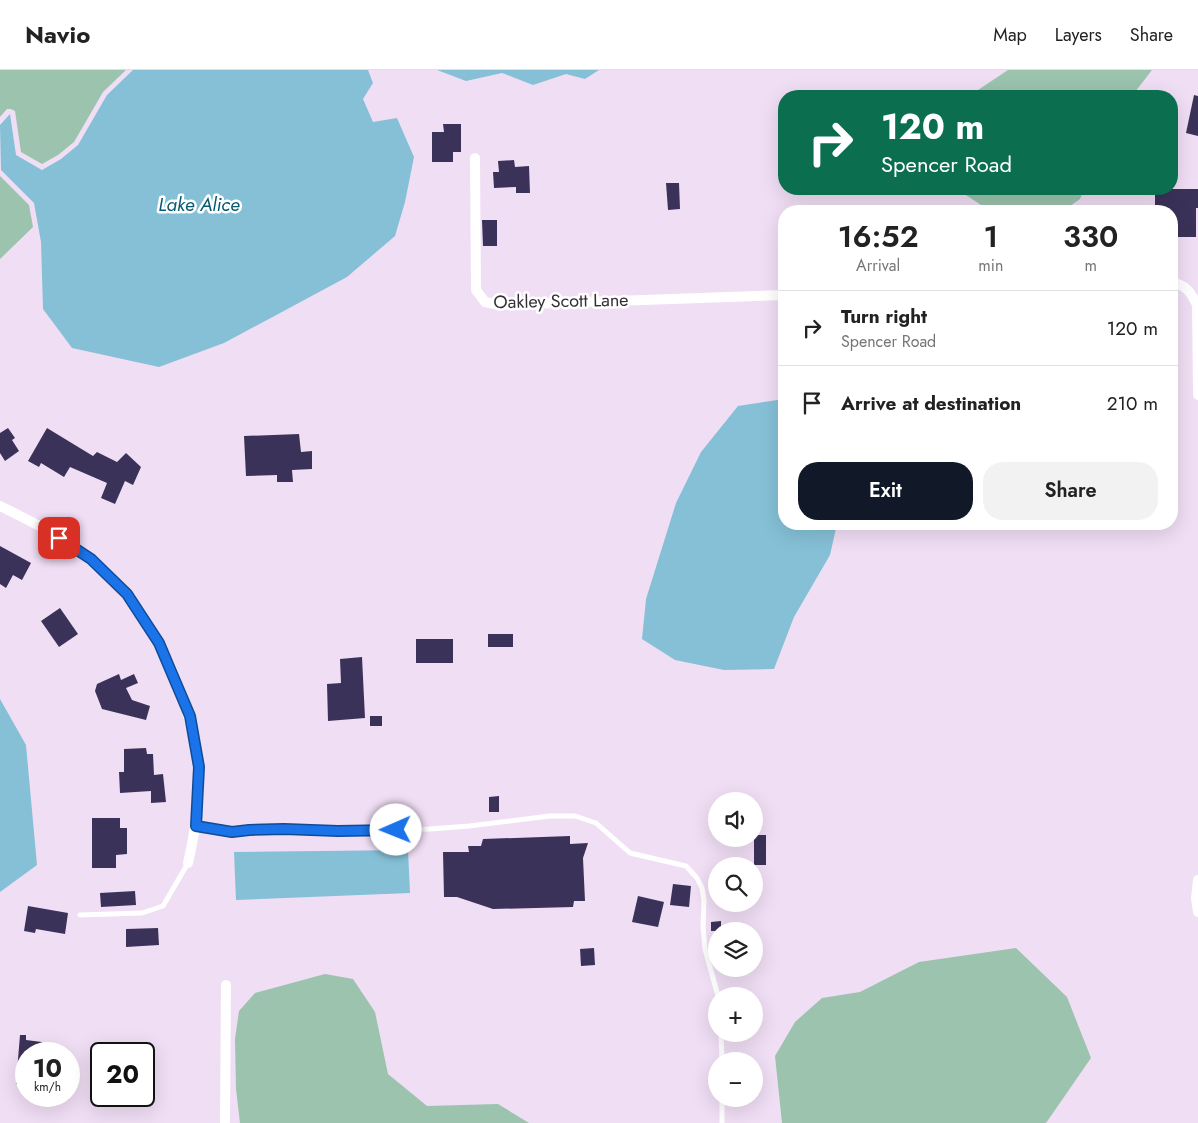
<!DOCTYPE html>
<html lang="en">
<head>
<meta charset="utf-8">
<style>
  :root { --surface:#fff; --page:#f2f2f2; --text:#222; --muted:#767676; --line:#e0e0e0; --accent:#111827 }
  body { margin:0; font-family:Jost,sans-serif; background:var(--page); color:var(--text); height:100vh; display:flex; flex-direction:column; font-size:19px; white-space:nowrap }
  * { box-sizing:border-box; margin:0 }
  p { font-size:16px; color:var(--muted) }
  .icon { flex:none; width:28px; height:28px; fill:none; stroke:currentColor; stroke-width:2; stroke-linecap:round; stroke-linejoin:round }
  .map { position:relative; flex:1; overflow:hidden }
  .side { position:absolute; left:778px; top:135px; width:400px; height:325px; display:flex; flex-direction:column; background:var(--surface); border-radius:20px; box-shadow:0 5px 20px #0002 }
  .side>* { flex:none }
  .banner { position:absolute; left:778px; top:20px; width:400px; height:105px; border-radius:20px; box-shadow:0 5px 20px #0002; background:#0b6e4f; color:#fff; overflow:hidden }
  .buttons { position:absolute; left:708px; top:722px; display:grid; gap:10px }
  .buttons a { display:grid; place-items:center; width:55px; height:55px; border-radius:50%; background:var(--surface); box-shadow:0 5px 20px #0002; font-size:25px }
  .speed { position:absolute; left:15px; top:972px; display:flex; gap:10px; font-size:25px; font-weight:700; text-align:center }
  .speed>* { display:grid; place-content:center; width:65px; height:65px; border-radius:50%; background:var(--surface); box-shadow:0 5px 20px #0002; line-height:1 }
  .speed small { font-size:12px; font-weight:400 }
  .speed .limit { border:2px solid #111; border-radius:8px; background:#fff; color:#111 }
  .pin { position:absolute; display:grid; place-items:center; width:42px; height:42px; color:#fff; margin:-21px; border-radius:10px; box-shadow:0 2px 8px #0006 }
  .me { position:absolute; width:55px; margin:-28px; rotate:269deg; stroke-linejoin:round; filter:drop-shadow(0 0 4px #0008) }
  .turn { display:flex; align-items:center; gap:18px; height:105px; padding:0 20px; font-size:22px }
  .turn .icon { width:65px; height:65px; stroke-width:2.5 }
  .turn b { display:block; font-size:35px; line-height:42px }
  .eta { display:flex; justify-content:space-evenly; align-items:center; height:85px; text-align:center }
  .eta b { font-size:30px; font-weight:600; line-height:35px }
  .cta { display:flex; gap:10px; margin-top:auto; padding:10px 20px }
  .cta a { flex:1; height:58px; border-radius:20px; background:var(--accent); color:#fff; font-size:20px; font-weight:600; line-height:58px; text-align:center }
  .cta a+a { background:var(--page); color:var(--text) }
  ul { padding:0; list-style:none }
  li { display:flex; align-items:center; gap:15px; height:75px; padding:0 20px; border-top:1px solid var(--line) }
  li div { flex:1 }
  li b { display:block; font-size:19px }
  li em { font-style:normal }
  header { display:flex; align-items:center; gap:30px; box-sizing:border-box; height:70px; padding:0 25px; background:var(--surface); border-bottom:1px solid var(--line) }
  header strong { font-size:24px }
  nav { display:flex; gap:28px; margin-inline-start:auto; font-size:18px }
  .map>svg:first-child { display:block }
</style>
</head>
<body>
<header>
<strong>Navio</strong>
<nav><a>Map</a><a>Layers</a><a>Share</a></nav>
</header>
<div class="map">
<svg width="1198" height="1053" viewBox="0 0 1198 1053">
  <rect width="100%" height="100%" fill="#f0def4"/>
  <g fill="#9bc3ad">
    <polygon points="0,0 126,0 103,22 74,72 58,85 42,94 21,82 15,41 11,39 7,39 0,47"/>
    <polygon points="1008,0 1152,0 1132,26 969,26"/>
    <polygon points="0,106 29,135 33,157 0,189"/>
    <polygon points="959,119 1084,119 1080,129 1063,141 990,141 960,121"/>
    <polygon points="1016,878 1067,927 1091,988 1046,1053 782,1053 775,986 795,952 822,928 860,922 919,892"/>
    <polygon points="325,904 353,909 375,942 388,1004 427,1036 498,1034 529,1053 240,1053 236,1019 235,969 239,941 255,923"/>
  </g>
  <g fill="#85c0d6">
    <polygon points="133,0 368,0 373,13 363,29 373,52 397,48 414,87 405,132 395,166 347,207 224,273 159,297 72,278 43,239 41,172 34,133 1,100 0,55 10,44 16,85 42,100 61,89 78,75 107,25"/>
    <polygon points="437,0 599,0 585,9 566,4 533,15 502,3 466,11"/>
    <polygon points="784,329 784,454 837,454 830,485 794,547 774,599 724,600 675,590 642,569 646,529 676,433 701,382 738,336"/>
    <polygon points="0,629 26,675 37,795 0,822"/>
    <polygon points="408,780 410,823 236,830 234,782"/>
  </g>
  <g fill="#3b3259">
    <polygon points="1194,25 1198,26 1198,66 1186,63"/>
    <polygon points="443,54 461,54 461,82 453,82 453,92 432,92 432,62 444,62"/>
    <polygon points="514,90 515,97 529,96 530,123 516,123 516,117 494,118 493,102 499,102 498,91"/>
    <polygon points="666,113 679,113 680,139 668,140"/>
    <polygon points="1155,119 1198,119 1198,138 1196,138 1196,167 1171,167 1171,141 1155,141"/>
    <polygon points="482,150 497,150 497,176 483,176"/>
    <polygon points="8,358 15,368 12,370 19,381 5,391 0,383 0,363"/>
    <polygon points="47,358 93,386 97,382 117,392 126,383 141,397 133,415 125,411 115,434 101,428 107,413 70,397 64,407 41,393 39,397 28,391"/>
    <polygon points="299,364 301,382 312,381 312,399 292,400 293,412 277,412 277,405 246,406 244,366"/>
    <polygon points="0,476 31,493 22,510 13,505 6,518 0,514"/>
    <polygon points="60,538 78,564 59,577 41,551"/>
    <rect x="488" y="564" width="25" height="13"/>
    <rect x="416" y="569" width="37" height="24"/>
    <polygon points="362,587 365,648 328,651 327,614 341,613 340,589"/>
    <polygon points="119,604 121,610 134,604 138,613 126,618 132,630 150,636 146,650 102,639 95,621 97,614"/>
    <rect x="370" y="646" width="12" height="10"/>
    <polygon points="146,678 147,684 153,684 154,705 163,704 166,732 151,733 151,721 120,723 119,702 124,702 124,679"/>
    <polygon points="499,726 499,742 489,742 489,727"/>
    <polygon points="92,748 120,748 120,758 127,758 127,784 116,785 116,798 92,798"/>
    <rect x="754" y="765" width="12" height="30"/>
    <polygon points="570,766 570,774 588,773 583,788 585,831 574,831 573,837 493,839 457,827 444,827 443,782 469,782 468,776 481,776 483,769"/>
    <polygon points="673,814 691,816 689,837 670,835"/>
    <polygon points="135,821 136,835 101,837 100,823"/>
    <polygon points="638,826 664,832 658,857 632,852"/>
    <polygon points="28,836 68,843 65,864 36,859 35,863 24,861"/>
    <polygon points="721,851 721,861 711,861 711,852"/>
    <polygon points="158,858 159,875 126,877 126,859"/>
    <polygon points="594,878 595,895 581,896 580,879"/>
    <polygon points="20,965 26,965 26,970 42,972 41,984 26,984 26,1015 16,1014"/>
  </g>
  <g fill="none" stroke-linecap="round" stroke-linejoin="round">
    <g stroke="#fff" stroke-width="5">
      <polyline points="196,756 232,762 249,760 285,759 338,761 430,759 469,756 550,746 575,746 596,753 630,783 686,796 697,808 702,818 704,830 703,856 705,879 718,926"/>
      <polyline points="80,845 142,843 163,836 188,793"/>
      <polyline points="721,964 722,991"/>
      <polyline points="722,1029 722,1053"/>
    </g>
    <g stroke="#fff" stroke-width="10">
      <polyline points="475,88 476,220 485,232 499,235 784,225"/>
      <path d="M 1171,212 C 1186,215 1191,222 1197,235 L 1198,325"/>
      <path d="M 0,436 C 30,451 66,468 92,490 C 145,535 182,604 194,672 C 196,681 198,690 199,699 C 200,731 195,762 188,793"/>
      <polyline points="1198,810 1196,828 1198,842"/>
      <polyline points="225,1053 226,915"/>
    </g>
  </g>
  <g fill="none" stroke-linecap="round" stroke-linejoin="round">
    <defs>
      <polyline id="route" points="59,468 91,489 127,524 159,573 190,646 199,697 196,756 232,762 249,760 284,759 338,761 396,760"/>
    </defs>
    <use href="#route" stroke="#114b97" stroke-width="12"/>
    <use href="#route" stroke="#1a73e8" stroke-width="9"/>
  </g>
  <g text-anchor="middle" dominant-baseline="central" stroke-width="5" stroke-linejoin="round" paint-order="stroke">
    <g font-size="18" fill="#352e36" stroke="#fff">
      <text transform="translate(561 231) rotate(-1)">Oakley Scott Lane</text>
    </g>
    <g font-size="19" font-style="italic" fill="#075970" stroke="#fff">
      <text x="199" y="134">Lake Alice</text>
    </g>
  </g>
</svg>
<div class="buttons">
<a><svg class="icon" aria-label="sound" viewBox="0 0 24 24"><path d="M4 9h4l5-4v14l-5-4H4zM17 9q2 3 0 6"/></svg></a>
<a><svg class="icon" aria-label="search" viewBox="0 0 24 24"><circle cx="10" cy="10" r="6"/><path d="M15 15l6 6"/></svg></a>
<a><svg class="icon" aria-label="layers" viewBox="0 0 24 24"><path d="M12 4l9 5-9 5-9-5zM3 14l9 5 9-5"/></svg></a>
<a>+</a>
<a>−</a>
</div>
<div class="speed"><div>10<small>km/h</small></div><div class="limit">20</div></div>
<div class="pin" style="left:59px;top:468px;background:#d93025"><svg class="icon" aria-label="arrive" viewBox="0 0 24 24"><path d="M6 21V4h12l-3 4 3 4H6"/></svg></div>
<svg class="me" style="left:396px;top:760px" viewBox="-20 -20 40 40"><circle r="19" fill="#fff"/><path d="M0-13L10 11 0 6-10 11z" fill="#1a73e8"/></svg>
<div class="banner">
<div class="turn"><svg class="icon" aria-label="right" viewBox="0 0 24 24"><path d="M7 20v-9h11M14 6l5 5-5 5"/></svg><div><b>120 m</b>Spencer Road</div></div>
</div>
<section class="side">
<div class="eta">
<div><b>16:52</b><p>Arrival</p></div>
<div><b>1</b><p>min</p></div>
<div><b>330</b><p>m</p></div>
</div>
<ul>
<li><svg class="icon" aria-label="right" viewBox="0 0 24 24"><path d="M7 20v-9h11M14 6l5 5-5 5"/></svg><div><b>Turn right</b><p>Spencer Road</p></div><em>120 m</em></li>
<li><svg class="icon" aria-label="arrive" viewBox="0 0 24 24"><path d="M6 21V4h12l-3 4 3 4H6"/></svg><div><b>Arrive at destination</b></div><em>210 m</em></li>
</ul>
<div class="cta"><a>Exit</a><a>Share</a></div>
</section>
</div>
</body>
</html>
